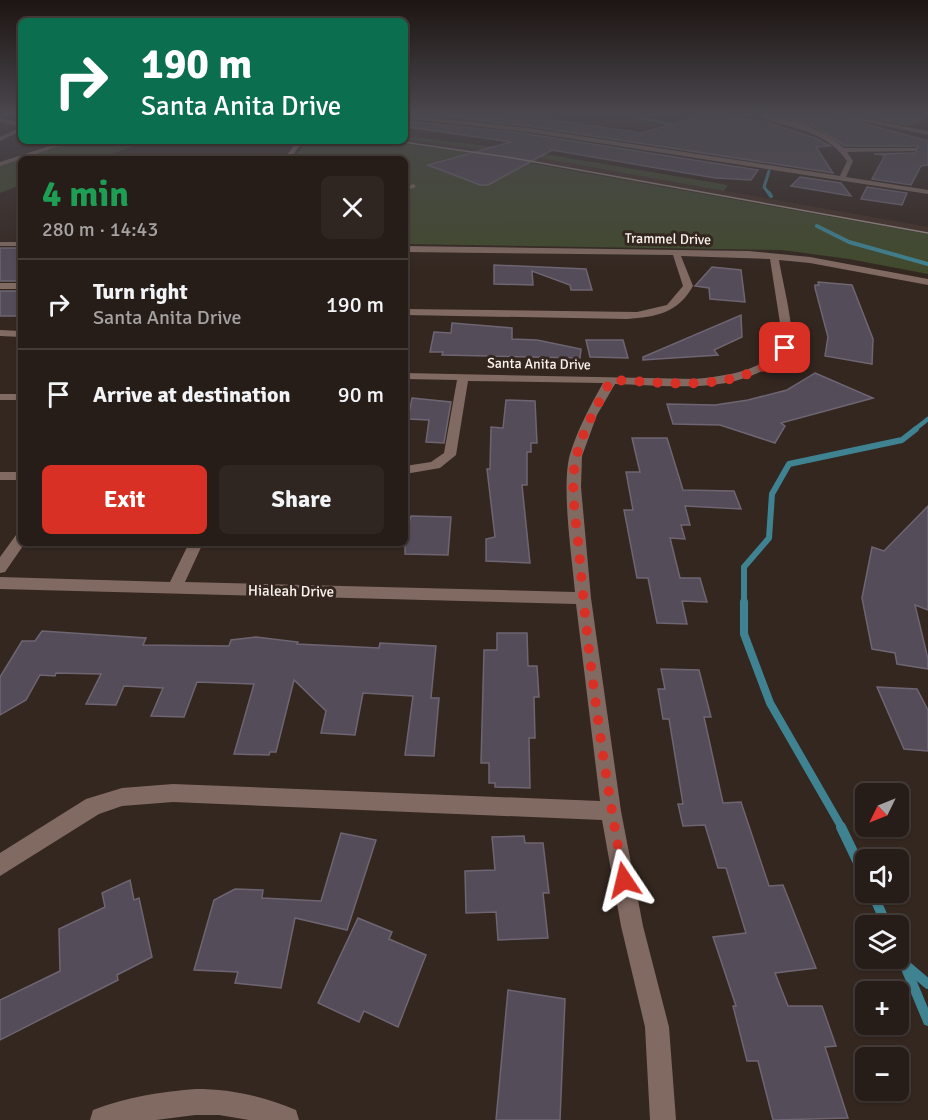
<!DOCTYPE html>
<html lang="en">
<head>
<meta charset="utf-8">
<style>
  :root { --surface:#271d18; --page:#2f2621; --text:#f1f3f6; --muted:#a4a2a2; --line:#433b37; --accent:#d93025 }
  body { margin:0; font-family:Signika,sans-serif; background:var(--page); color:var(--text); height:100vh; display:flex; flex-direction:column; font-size:22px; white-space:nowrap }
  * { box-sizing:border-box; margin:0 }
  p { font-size:20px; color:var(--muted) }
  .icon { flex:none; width:33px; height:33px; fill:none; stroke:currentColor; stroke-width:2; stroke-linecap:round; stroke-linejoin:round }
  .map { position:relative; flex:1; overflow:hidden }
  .side { position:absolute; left:18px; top:156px; width:390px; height:390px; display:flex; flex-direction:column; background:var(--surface); border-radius:9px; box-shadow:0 2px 4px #0004,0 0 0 2px var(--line) }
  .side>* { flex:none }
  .guide { position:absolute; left:18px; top:18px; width:390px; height:126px; border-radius:9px; box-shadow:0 2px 4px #0004,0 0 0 2px var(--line); background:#0b6e4f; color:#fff; overflow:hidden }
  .needle { width:39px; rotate:227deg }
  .buttons { position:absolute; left:855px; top:783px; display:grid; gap:12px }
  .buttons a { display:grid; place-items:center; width:54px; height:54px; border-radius:9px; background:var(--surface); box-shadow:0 2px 4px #0004,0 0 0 2px var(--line); font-size:30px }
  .pin { position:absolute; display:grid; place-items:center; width:51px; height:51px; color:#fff; margin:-26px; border-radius:12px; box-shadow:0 3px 9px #0006 }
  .me { position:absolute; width:66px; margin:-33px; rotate:350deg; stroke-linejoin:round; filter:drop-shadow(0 0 4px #0008) }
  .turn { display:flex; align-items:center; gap:21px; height:126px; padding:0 24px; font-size:27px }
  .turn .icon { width:78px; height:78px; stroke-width:2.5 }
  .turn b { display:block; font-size:42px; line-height:51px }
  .round { display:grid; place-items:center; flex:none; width:63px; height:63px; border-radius:9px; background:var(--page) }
  .head { display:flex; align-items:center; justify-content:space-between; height:102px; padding:0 24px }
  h1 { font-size:36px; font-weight:800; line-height:45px; color:#1e9e55 }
  .action { display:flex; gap:12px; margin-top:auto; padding:12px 24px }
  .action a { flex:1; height:69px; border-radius:9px; background:var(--accent); color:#fff; font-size:24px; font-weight:800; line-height:69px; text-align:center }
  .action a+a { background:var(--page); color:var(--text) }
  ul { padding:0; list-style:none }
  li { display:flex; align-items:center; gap:18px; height:90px; padding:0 24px; border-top:2px solid var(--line) }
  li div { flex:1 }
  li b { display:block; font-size:22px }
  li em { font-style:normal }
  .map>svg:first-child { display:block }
</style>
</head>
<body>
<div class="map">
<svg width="928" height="1120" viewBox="0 0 928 1120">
  <rect width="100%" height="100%" fill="#342720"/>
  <polygon fill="#433027" points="405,139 529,156 928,227 928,234 468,152 382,141 405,141"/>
  <g fill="#414a2d">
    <polygon points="405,136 527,151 728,185 724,191 529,156 405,139"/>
    <polygon points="68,141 148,141 97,159 21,159 21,185 0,193 0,163"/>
    <polygon points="306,141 382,141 468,152 928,234 928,274 849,259 782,250 405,244 405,159 294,159"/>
  </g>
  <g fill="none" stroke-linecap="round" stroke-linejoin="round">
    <g stroke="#3f8392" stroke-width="3">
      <polyline points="629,115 678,126"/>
      <polyline points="769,171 764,187 770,195"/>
    </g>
    <g stroke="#3f8392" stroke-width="4">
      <polyline points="769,193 771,196"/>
      <polyline points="817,226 849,242 928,264"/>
    </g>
    <polyline stroke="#3f8392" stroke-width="4.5" points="914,430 928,419"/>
    <polyline stroke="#3f8392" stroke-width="6" points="744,603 744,567 769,538 772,494 789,464 902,440 916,429"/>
    <polyline stroke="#3f8392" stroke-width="8" points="744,602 744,634 770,703 842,828"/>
    <g stroke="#3f8392" stroke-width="10">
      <polyline points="841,827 866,879"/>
      <polyline points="872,892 887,926"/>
      <polyline points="898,949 928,1021"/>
      <polyline points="908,967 928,984"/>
    </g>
  </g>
  <g fill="#544c58" stroke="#6e6572" stroke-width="1.5">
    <polygon points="430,115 550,115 544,119 642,133 703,115 732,117 766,122 815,138 830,146 816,147 833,173 528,126"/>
    <polygon points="788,115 832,115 928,141 928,165 921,166 911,185 872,179 885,155 874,154 915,153 918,146 845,146 815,127 784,117"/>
    <polygon points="860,115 921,115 924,118 909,125"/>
    <polygon points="408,121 528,134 758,170 751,180 715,178 552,150 488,185 480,185 428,165 511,142 408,127"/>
    <polygon points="800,177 841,183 851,196 791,186"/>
    <polygon points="867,187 907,193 902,205 861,199"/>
    <rect x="0" y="248" width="21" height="33"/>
    <polygon points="494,265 586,269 592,290 571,290 570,285 532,271 533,285 494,284"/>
    <polygon points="712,267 741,270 745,302 710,299 709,288 695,286"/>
    <polygon points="818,282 852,285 873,339 872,364 825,356 828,337 815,288 815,285 819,285"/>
    <rect x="0" y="291" width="21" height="25"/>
    <polygon points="741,315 742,337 714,350 718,355 643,360 643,357"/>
    <polygon points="452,323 512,328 512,339 537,340 581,349 580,358 442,355 443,352 430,352 434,332 451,333"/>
    <polygon points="586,340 623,340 628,358 590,357"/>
    <polygon points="815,373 873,398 781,423 785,426 775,443 720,425 673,424 667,404 715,405 748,400 787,390"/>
    <polygon points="412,398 451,402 444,443 426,442 429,420 408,419"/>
    <polygon points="506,400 535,401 537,443 531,443 531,452 527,452 527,485 522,485 530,563 486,561 486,539 495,537 487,469 490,469 491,427 503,428"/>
    <polygon points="632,438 667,438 683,490 734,491 741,509 685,506 690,525 681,525 685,539 670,538 680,578 700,578 707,602 682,601 687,624 657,623 648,578 637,578 624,510 633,510 626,472 640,472"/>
    <polygon points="928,506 928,610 915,605 928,659 928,669 897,664 895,653 872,649 862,598 872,547 884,551"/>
    <polygon points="411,516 451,517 448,555 405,554 405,524 410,520"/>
    <polygon points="42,631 146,638 143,645 229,646 231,640 256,637 298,642 297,644 379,648 380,643 436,646 431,698 439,698 434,756 405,755 413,696 363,693 355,735 321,733 326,711 294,680 276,752 270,752 269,755 234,754 254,684 197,682 184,717 151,716 163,688 124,686 116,705 86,704 101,674 56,673 55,676 40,675 26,700 0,715 0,677 22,641 35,641"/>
    <polygon points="497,633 527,633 528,666 537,666 539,697 534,697 535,738 529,738 530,788 495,787 495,783 489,783 489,763 481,763 484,650 497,650"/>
    <polygon points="661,669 699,670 711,717 704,717 723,803 741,802 769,886 783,885 816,968 775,973 788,1006 822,1006 836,1046 825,1047 848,1118 773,1120 758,1061 747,1061 733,1006 736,1006 713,937 746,933 726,868 718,868 705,825 683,826 678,804 683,804 669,719 663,719 658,689 665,689"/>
    <polygon points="877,687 917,689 928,710 928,751 904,749"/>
    <polygon points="341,833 376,840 347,930 295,918 281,988 235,983 238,972 194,970 214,900 235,889 263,890 262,898 321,901"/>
    <polygon points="524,836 525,843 543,843 549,893 543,893 548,938 498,940 496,912 466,913 465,871 495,870 492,837"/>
    <polygon points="130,880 134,900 139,898 152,957 117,975 118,980 0,1040 0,1000 60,971 59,929 105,907 102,893"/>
    <polygon points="358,918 392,932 389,939 426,955 398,1027 364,1011 359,1022 318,1003"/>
    <polygon points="508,990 565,999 560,1120 496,1120"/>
  </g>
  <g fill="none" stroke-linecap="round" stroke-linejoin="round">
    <g fill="#816a62" fill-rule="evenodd">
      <path d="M 405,115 L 528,128 L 840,176 L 847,161 C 824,128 788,129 754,115 C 785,115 821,128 844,148 L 917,148 L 915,151 L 847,152 L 853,161 L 846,177 L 928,190 L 928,194 L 528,132 L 405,118 Z"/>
      <polygon points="834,115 847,115 928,131 928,135"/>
      <polygon points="923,115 928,115 928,118"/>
      <polygon points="0,118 21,123 21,127 0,122"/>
      <polygon points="21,127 21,131 0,141 0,137"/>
      <polygon points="65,141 74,141 0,166 0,162"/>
      <polygon points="297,141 303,141 290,159 284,159"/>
      <polygon points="414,184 416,187 405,191 405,187"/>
      <rect x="0" y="242" width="21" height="4"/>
      <path d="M 405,246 L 749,251 L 810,257 L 928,279 L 928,285 L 810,263 L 779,260 C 782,280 795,328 791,346 C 789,352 783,355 779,359 C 737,396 666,385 615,384 L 597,415 L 582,456 L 581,487 L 591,598 L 621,811 L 643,926 L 669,1027 L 676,1120 L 650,1120 L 645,1027 L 621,926 L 602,820 L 173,802 L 122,806 L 99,814 L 0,876 L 0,853 L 86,799 L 122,788 L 173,784 L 600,801 L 576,604 L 0,589 L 0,577 L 170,582 L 189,543 L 203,543 L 185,582 L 575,592 C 572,557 561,486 570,454 C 578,429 590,406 603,383 L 468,381 L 456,455 L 440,468 L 405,474 L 405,466 L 431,462 L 444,453 L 457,380 L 405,379 L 405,373 L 695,379 C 724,376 776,371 782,336 L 770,259 L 681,256 L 693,286 C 678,313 656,317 627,319 L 405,315 L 405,309 L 637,312 L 667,305 L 683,286 L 673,255 L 405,252 Z"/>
      <rect x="0" y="283" width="21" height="6"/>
      <polygon points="0,330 21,331 21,337 0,336"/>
      <rect x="0" y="394" width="21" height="6"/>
      <rect x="0" y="472" width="21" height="8"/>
      <polygon points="21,533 21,543 25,543 5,572 0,573 0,557 16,535"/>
      <path d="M 195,1089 C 232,1089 262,1096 296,1110 L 299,1120 L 249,1120 L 219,1115 L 195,1115 L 156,1120 L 90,1120 L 93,1110 C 126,1097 160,1092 195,1089 Z"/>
    </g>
    <polyline stroke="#988d87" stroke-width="1.5" points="396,141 513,158 928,233"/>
  </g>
  <linearGradient id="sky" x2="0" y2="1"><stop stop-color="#1d1512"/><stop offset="0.42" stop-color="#4a474e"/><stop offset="1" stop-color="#4a474e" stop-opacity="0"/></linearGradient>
  <rect width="928" height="272" fill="url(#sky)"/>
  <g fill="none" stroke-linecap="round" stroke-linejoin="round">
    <path stroke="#d93025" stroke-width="10" stroke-dasharray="0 18" d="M 624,880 C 604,771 588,660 579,550 C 576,520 569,484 577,454 C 584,428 598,404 611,380 C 667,382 745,396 785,348"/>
  </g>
  <g text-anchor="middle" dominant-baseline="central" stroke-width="6" stroke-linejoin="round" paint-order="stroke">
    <g font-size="14" fill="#fcf3ee" stroke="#342720">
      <text transform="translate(668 239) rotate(1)">Trammel Drive</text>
      <text transform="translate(539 364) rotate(1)">Santa Anita Drive</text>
    </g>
    <g font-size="15" fill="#fcf3ee" stroke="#342720">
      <text transform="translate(291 591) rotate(1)">Hialeah Drive</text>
    </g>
  </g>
</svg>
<div class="buttons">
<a><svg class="needle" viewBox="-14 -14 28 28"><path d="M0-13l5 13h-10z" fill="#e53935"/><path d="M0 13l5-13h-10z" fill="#a4a2a2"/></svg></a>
<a><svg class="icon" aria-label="sound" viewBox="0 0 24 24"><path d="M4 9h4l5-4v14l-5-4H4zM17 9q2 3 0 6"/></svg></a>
<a><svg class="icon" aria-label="layers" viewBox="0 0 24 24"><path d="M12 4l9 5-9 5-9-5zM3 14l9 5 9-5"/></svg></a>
<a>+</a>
<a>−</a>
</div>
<div class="pin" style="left:785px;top:348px;background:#d93025"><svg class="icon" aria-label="arrive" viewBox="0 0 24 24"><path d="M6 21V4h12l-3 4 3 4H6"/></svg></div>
<svg class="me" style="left:624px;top:880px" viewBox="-20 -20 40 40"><path d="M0-17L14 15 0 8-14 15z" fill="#d93025" stroke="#fff" stroke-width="4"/></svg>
<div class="guide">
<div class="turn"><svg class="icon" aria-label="right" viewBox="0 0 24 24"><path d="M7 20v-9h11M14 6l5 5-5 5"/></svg><div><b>190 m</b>Santa Anita Drive</div></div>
</div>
<section class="side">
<div class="head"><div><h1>4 min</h1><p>280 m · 14:43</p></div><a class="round"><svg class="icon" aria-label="close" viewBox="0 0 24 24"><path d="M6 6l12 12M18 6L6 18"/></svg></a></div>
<ul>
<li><svg class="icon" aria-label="right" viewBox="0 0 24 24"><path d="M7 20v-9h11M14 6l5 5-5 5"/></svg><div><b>Turn right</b><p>Santa Anita Drive</p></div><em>190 m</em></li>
<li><svg class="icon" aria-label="arrive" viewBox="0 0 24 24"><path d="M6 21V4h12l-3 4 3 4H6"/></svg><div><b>Arrive at destination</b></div><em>90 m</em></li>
</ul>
<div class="action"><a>Exit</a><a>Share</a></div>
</section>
</div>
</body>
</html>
